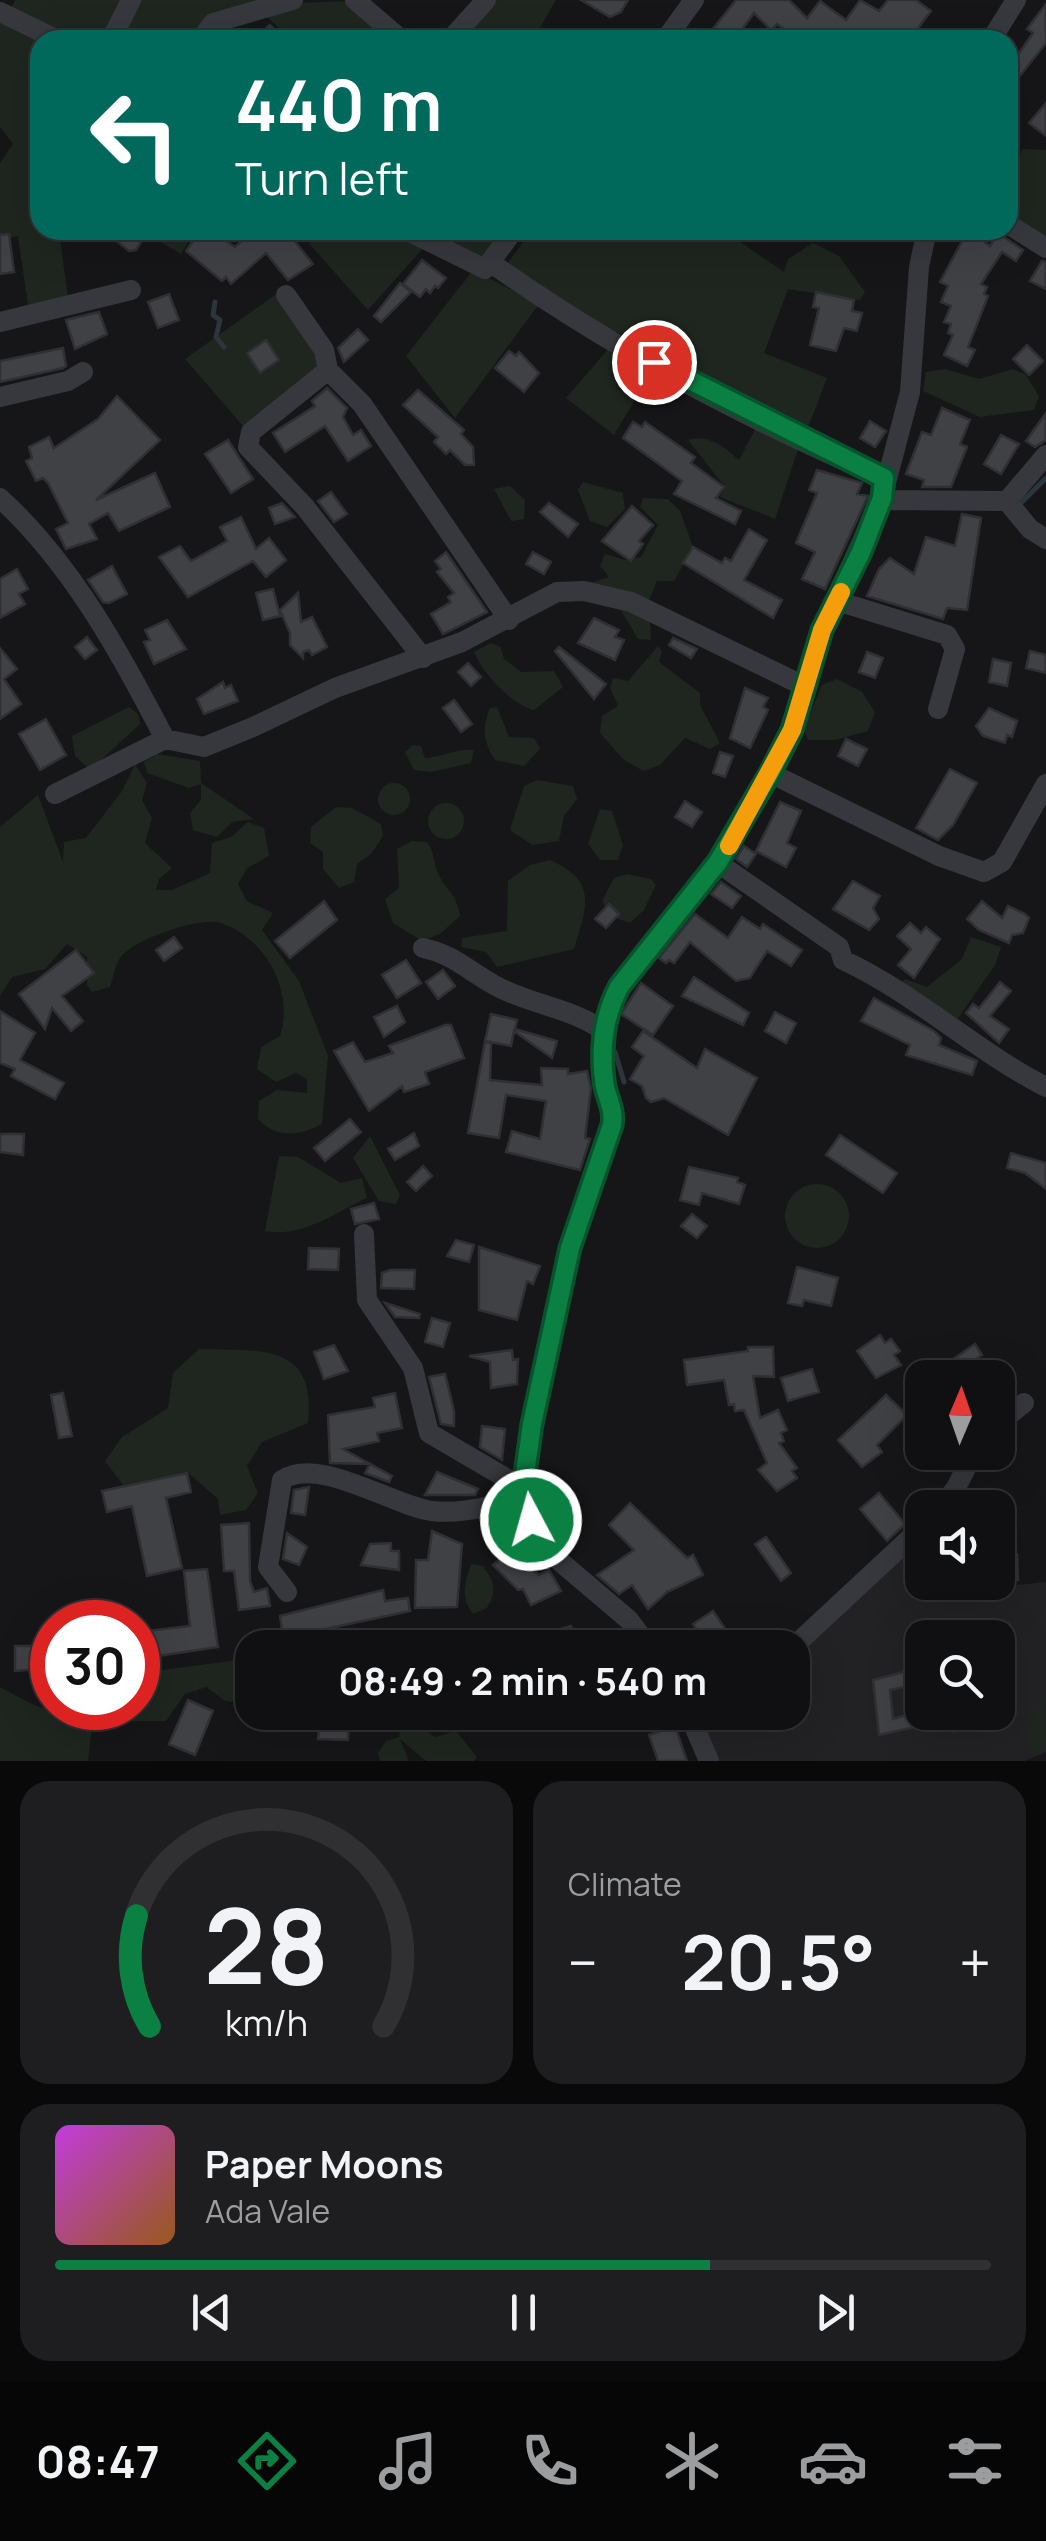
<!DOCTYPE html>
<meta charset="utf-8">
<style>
body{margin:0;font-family:Manrope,sans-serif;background:#1e1e20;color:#f1f3f6;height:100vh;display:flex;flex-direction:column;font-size:38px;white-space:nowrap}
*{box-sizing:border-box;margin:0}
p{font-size:32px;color:#9c9d9f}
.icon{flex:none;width:55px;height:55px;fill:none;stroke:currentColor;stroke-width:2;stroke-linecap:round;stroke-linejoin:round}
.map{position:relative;height:1761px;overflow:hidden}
.drawer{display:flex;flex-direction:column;gap:20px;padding:20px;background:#09090a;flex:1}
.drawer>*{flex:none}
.guide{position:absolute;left:30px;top:30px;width:988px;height:210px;border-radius:30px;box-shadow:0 10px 40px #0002,0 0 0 2px #303032;background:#00695c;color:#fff;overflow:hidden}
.needle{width:65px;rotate:2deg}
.tools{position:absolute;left:905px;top:1360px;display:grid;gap:20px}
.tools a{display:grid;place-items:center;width:110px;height:110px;border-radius:20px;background:#101012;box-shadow:0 10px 40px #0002,0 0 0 2px #303032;font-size:50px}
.speed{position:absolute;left:30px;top:1600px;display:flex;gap:20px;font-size:50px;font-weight:700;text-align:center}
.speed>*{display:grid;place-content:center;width:130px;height:130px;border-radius:50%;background:#101012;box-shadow:0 10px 40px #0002,0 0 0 2px #303032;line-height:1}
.speed .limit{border:15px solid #d22;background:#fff;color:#111}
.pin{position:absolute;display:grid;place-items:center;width:85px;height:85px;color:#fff;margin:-42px;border:5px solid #fff;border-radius:50%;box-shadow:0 2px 10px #0007}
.me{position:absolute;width:110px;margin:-55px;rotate:354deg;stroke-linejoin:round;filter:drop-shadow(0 0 8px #0008)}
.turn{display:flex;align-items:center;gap:35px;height:210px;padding:0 40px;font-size:45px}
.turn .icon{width:130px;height:130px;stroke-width:2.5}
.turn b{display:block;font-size:70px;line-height:85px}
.big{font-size:75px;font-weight:700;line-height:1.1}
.drawer .tile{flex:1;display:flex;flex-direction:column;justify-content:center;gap:15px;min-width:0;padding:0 35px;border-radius:30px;background:#1e1e20}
.drawer .dial{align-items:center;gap:0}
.dial svg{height:260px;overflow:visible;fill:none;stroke:#303032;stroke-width:7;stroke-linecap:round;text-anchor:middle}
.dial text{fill:#f1f3f6;stroke:none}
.song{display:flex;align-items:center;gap:30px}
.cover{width:120px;height:120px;border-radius:15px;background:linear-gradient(135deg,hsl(290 70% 55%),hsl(30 70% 35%))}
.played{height:10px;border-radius:5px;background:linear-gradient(90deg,#0b8043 70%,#303032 70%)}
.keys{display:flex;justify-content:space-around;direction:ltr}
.heat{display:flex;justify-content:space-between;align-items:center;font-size:55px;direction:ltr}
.drawer .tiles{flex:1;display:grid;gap:20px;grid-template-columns:1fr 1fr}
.tile:last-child{grid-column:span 2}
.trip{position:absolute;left:235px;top:1630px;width:575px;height:100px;border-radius:30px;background:#101012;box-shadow:0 10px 40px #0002,0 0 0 2px #303032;font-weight:700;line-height:100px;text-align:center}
.tabs{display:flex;height:160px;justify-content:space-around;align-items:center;background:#060607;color:#9c9d9f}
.tabs .icon{width:70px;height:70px}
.tabs .selected{color:#0b8043}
.tabs b{font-size:45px;color:#f1f3f6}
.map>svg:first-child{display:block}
</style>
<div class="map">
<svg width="1046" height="1761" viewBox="0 0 1046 1761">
<rect width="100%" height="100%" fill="#161618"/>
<path fill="#222225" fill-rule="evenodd" d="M922,1538V1582L951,1583L953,1591L1046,1582V1752L1025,1761H715L702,1734L727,1713L792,1712L793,1657ZM922,1638H998V1712H922Z"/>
<path fill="#1e261f" d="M15,0H124L103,40H74L11,9Z
M138,0H264L194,40H119Z
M497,0H556L533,40H461Z
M351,1L377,26L365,40H292L264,14L298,3Z
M0,16L40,40V67L27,80L40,104V230H59L68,298L29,312L18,236L0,240V163L13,144L0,127Z
M1022,149L1046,150V246L1008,218V192Z
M146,230H196L181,254L145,233Z
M297,230H387L425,246L368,310Z
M424,230H527L494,269Z
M532,230H723L784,272L788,259L813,243L839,256L865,292L860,300L788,289L764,353L827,378L806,433L502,271Z
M473,270L539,304L455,418L406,356Z
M278,293L330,367L250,434L185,359Z
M611,346L654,368L614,435L566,398Z
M945,369L979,379L1013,369L1026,375L1039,396L1034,410L980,417L923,391L926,372Z
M757,425L799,446L775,519L720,497L725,487L688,440C708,433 725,447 739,460Z
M583,482L623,493L625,509L607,527L590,521L578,490Z
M510,486L525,500L524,519L511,521L494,489Z
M643,498L668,499L680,511L693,547L674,581H657L649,600L651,640L638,639L619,607L591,583L609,577L600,566L605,554L625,560L641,557L658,525L640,507Z
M491,643L501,647L504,659L521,672L554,671L563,687L534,710C511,704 483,674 474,652Z
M658,646L662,652L659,662L700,693V705L720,743L710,749L685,738L660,765L643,771L623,759L600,733L602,716L618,706L610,688L613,678L628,681Z
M837,679L862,692L875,712L868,731L835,740H808L804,729L822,685Z
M129,707L138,714L140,724L90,770L75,756L72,736Z
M497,707L509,737L534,738L540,749L524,766L495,760C484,743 481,729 490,708Z
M413,745L421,746L425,758C443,757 456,748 474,750L471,763L431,772L414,770L405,752Z
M157,754L200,761L201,783L254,819L232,822L217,837L193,830L190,813L201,800V784L189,788L147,773L144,762Z
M135,764L147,783L142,800L152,818L145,843L172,868L159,879L156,890H172L210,873L212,843L231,837L248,822L264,828L269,856L247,868L238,884L247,901L273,913L262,930L299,981L328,1056L322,1124C300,1136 276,1139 258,1119L259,1101L277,1090L307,1093V1079L296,1073L276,1082L257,1069L261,1047L280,1036C294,992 267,939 221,923C200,916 132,940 120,958C115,966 113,978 110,987L92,992L87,985V957L67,944L45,969L12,977L0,996V827L38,795L63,862L64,842L86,838L122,791Z
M537,780L573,786L577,799L564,816L559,841L532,845L510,830L524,786Z
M378 799a16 16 0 1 1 32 0a16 16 0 1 1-32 0Z
M428 821a18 18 0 1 1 36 0a18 18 0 1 1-36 0Z
M336,807L352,808L381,824L383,836L371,854L357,864L354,882L339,888L323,869V852L310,843L311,827Z
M600,809L612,811L623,845L618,860H600L588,844Z
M412,841L427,842C435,853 433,862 438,873C446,892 456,891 460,916L440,934L422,941L393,923L385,899L399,888L397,849Z
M550,860C598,881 587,906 574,949L497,967L486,952L461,947L462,938L507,931L508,881L530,865Z
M627,874L651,879L656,885L644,910L630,923L610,916L602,901L614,878Z
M971,937L1001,947L995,965L954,1024L895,992L905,979L927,987L962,959Z
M370,1136L400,1195L396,1204L379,1201L353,1158Z
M279,1156L298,1157L341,1183L362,1178L367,1198C334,1213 303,1238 265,1231Z
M785 1216a32 32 0 1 1 64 0a32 32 0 1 1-64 0Z
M199,1349C260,1351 317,1342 308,1423L262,1442L247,1466L258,1493L246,1510L220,1515L218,1499L187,1472L123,1485L105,1461L122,1437L168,1408L173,1373Z
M471,1564L483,1566C495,1583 497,1590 487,1608L473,1614C460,1598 465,1582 471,1564Z
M239,1660L251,1683L244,1703L225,1701L206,1687L185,1694L166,1721H133L138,1673Z
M0,1687L32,1704L92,1727L88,1761H0Z
M1043,1695L1046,1746L1033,1749L1025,1739Z
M421,1712L423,1728L435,1737L456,1731L477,1757L474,1761H426L400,1739L409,1761H380L378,1753L386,1741L399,1737L403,1714Z"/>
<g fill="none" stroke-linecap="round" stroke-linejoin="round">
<path stroke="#2c353c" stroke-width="5" d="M215,302L213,315L220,320L216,337L224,347
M1022,502L1046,478
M615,1052L624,1082"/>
</g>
<path fill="#404145" stroke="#303034" stroke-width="2.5" d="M581,0H628L621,12L610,17Z
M736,0H789L807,18L820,1L846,20L860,0L879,11L888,0H916L931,11L909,40H800L777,24L771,30L754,13L734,40H704Z
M1046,4V43L1019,77L1008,69L1033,33L1027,29Z
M270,25L284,40H252Z
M1046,103V136L1029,123Z
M103,230H133L144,237L136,250L129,251Z
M200,230H209L235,247L254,230H286L313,264L288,280L266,253L231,284L226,277L222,281L186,251Z
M968,230L990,246L998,233L1023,250L1016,261L1002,252L981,284L987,287L984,294L988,296L968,347L975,350L967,366L944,355L953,335L948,333L951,324L944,322L951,306L941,302L948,286L940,282Z
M9,234L14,272L0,274V235Z
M422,260L446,278L438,288L435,286L430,293L426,289L420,297L403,284Z
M1042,261L1046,262V289L1030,281Z
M400,283L411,292L381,322L374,316Z
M816,292L854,300L852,311L862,313L857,331L844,328L836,351L810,345L819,308L813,307Z
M169,294L179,320L158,328L148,302Z
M99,312L107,334L75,349L66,320Z
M358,329L368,340L344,362L338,348Z
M266,340L279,360L260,373L247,353Z
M1027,345L1043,361L1029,375L1013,359Z
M63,348L66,366L63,368L0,382V361Z
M509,351L516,356L519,352L539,373L524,392L495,368Z
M327,388L347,408L343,417L353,435L361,430L371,446L348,461L325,426L285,452L273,433L315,406L312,401Z
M418,390L464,430L461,434L473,447L474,465H465L450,450L446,454L434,442L438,437L403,405Z
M117,396L160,440L96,500L155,473L170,507L119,531L108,513L89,524L97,539L66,549L56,529L68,523L48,483L43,478L36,481L26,461L32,458L29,447L49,437L54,448L98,419Z
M942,408L970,420L960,444L967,447L951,487H922L924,480L906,474L922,432L931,435Z
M1046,413V440L1035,447L1026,441Z
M870,421L886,431L875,447L860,438Z
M633,422L642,427L645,422L695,457L691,463L724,487L716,498L741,511L735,524L674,494L682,481L623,438Z
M1001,435L1019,444L1001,474L984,464Z
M228,440L253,479L231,493L205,454Z
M817,470L862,483L857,494L868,496L825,589L802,579L815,552L796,543L817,493L809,490Z
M331,492L347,514L334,522L318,501Z
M282,503L295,517L275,524L269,508Z
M549,503L578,524L568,537L540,512Z
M632,506L653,525L639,541L643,544L631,561L602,541Z
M962,514L981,518L967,610L947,608L943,619L867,596L879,569L890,558L914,574L926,537L955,546Z
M241,517L256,549L269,538L286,560L266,577L253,561L188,597L159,557L180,546L191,561L227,541L220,527Z
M749,529L767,540L744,580L782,600L773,618L683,563L693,547L722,563L725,558L731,561Z
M446,552L487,612L443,634L431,614L451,602L448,597L454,593L437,572L441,569L435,561Z
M533,552L551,562L544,574L526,564Z
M112,566L127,594L109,603L103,602L88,580Z
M17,569L28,589L19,594L25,604L0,618V579Z
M273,589L280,616L263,620L256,593Z
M298,593L301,622L312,617L327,647L312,655L309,650L303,652V658L290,645V633L280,610Z
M594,618L619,630L615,637L624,640L615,660L578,643Z
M167,620L186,649L154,664L144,642L150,640L145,630Z
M87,637L97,650L85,659L75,647Z
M673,638L697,649L691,658L669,645Z
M559,647L606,684L594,699L555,651Z
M0,648L17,669L4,679L21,704L0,719Z
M1030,651L1046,655V673L1026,668Z
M867,652L883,658L875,678L859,672Z
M993,659L1011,663L1007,686L989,682Z
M468,663L481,677L471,686L458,672Z
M223,682L225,688L231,685L238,701L204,714L197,699Z
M745,688L768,698L763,707L768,710L750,748L730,738Z
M454,700L472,724L461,732L443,708Z
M989,708L1017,721L1012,737L1007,735L1005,743L983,736L976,726Z
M46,719L66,755L40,770L19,734Z
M846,739L867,749L858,766L838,756Z
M720,752L733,756L725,777L713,773Z
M950,769L977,783L953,825L938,840L916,828Z
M685,801L702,812L692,827L675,817Z
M780,802L801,811L787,843L796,848L786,867L756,851Z
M744,846L756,854L747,867L736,859Z
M853,881L880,896L873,908L879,919L869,930L833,909Z
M721,882L741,896L732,908L711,894Z
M324,901L337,920L290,958L275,941Z
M982,901L1002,918L1008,906L1025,914L1029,918L1023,933L1012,935L1009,943L979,930L967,919Z
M609,904L619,914L606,928L595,919Z
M695,914L728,938L742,917L760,929L763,924L802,950L791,966L767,951L750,978L736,981L690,942L674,963L669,960L666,963L659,958Z
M910,923L921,933L926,927L940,939L914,978L898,965L911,949L897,936Z
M174,937L182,948L164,961L156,950Z
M76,950L94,973L62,996L83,1021L71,1031L52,1008L45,1029L19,994Z
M406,960L421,983L397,998L382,975Z
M443,970L455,986L438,999L426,982Z
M694,977L749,1013L743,1025L682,996Z
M1000,982L1011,991L990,1016L1009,1029L999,1043L966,1013L973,1004L979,1008Z
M641,983L673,1006L653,1035L621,1014Z
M874,998L934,1031L941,1038L939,1045L977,1061L972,1075L906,1055L910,1045L861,1021Z
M397,1006L405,1022L384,1037L374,1017Z
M0,1011L35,1033L20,1060L64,1083L55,1099L11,1076L15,1069L0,1063Z
M775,1012L796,1023L786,1043L765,1031Z
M491,1014L517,1020L515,1029L557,1041L552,1058L514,1031L511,1046L485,1041Z
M445,1025H451L464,1058L425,1072L429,1084L404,1092L402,1086L369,1111L334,1051L353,1042L365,1062L393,1053L389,1046Z
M643,1031L697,1068L705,1049L757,1078L728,1135L664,1098L651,1102L646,1098L642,1086L630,1079L644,1056L632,1047Z
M485,1042L491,1043L490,1080L542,1085L541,1068L568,1069V1074L587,1071L591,1088L585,1138L590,1139L580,1170L506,1152L512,1131L540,1139L546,1101L506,1095L499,1138L468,1133Z
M350,1119L361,1132L325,1161L314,1148Z
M414,1133L419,1146L395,1160L388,1149Z
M0,1134H24L23,1155L0,1152Z
M840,1135L897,1173L883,1193L826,1155Z
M1011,1153L1046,1163V1189L1025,1173L1007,1168Z
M423,1166L432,1176L416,1191L407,1182Z
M689,1167L738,1178L737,1182L745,1185L739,1204L702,1193L699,1205L680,1200Z
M374,1203L379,1219L355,1224L351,1209Z
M692,1214L707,1226L697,1238L681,1226Z
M456,1240L474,1245L469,1262L447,1256Z
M479,1247L540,1266L533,1284L527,1281L517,1320L479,1310Z
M309,1248L339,1249L338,1270L308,1269Z
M797,1267L838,1278L831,1306L804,1300L802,1306L788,1303Z
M390,1270H415L414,1289L381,1288L382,1273Z
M385,1303L420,1314L419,1318L395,1317Z
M432,1318L450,1323L443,1347L425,1342Z
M880,1335L885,1343L891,1339L900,1351L894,1355L901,1365L876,1378L857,1351Z
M975,1344L982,1355L949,1378H926Z
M334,1345L348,1371L324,1379L314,1352Z
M748,1347H773L774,1377L753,1376L760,1418L778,1410L787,1430L781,1433L784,1441L779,1443L797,1468L792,1471L797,1478L777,1491L758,1470L767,1463L744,1410L735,1411L734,1404L729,1405L724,1380L687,1385L684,1360L748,1351Z
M512,1350L513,1360L518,1359L517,1384L491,1388L490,1362L469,1356Z
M812,1369L819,1392L788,1401L781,1378Z
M445,1374L454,1411V1426L441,1424L429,1377Z
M63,1393L72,1436L59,1438L51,1395Z
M395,1393L402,1428L377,1433L379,1441L343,1449L392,1476L389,1482L365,1473L370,1464L330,1463L328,1415L375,1407L373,1398Z
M886,1395L907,1415L877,1445L882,1452L862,1467L838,1440Z
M482,1426L505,1429L502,1460L480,1447Z
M437,1472L478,1489L475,1495H425Z
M187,1473L191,1492L166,1498L182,1568L147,1576L132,1506L107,1512L102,1491Z
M309,1487L305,1515L291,1513L294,1490Z
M879,1493L905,1524L887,1541L860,1509Z
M630,1503L687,1558L693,1555L703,1575L667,1592L648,1609L632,1585L619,1594L597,1575L634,1550L609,1525Z
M249,1523L250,1581L254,1592L267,1588L270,1606L239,1610L234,1571H224L221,1525Z
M432,1531L462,1544L457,1607L415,1608L416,1560H428Z
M287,1533L307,1547L299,1565L283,1559Z
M766,1537L791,1573L781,1581L755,1544Z
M391,1543V1551H399V1570L361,1565L370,1544Z
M506,1553L518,1565L528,1566L539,1575L549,1570L561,1591L531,1605L523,1589L518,1590L493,1565Z
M1017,1554L1018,1580L998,1581V1555Z
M207,1569L218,1647L138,1659V1632L190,1626L184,1571Z
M383,1590L385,1601L408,1598L410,1611L283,1638L280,1616Z
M713,1611L728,1633L707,1645L693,1624Z
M571,1626L578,1648H511V1644Z
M15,1646H52V1668L15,1671Z
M922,1667V1683L890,1690L893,1719L922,1710L956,1712L950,1719L952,1731L937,1722L879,1735L873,1680Z
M188,1700L213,1711L195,1755L169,1744Z
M320,1712H349L348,1740L318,1739Z
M675,1726L687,1761H658L649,1735Z"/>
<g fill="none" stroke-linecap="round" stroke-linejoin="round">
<path stroke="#37383d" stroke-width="20" d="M355,0L402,40
M0,12L58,40
M111,40L131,0
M200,40L213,23L293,0
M450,40L486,0
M665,40L694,0
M991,40L1016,0
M1008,224L1046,248
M406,230L485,269L490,262C610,348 749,420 884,478
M490,262L514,230
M286,295L324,350L328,370L362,404L509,620
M0,322L131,290
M328,370L251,432L248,447L305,507L423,658
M0,397L68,381L83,372
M0,498C72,564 121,654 165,739
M881,500L1007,501L1046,455
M1007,501L1030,529L1046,539
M837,601L947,635L955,649L938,709
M770,773L939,856L984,872L1002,862L1046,784
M55,794L165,739L204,747L253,727L335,688L462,642L557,592L584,591L631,602L806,687
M718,863L839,947L843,960C916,994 974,1050 1046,1087
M423,948C454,954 472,974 500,988C533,1005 574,1009 604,1031
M364,1234L367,1300L413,1368L429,1433L523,1488
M998,1424L1024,1403
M940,1508L956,1488L974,1452
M287,1592L268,1567L282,1480C318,1455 393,1506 432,1511C463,1515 495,1504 525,1499
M650,1648L629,1620L550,1553L531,1520L523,1488L532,1424L570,1248L612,1125L614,1112L604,1083L608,1008L619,987L718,863L770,773L792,730L822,629L882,498L910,392L919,267L927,230
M792,1648L922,1527
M688,1712L709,1761"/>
</g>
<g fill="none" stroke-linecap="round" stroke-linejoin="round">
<defs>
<path id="route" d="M531,1520L523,1488L532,1424L570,1248L612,1125C615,1107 605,1096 604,1080C600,1047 604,1016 619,987L718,862L770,773L792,730L822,630L861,552L882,498L884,478L654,362"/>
</defs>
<use href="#route" stroke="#07532c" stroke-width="25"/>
<use href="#route" stroke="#0b8043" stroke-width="18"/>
<path stroke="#f59e0b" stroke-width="18" d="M729,846L792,730L822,630L841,592"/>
</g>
</svg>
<div class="tools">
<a><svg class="needle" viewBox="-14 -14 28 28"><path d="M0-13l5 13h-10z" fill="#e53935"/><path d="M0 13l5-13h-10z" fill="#9c9d9f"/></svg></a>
<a><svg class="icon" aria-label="sound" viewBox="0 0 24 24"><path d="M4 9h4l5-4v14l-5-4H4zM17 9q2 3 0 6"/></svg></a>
<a><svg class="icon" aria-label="search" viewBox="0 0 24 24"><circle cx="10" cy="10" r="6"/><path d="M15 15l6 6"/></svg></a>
</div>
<div class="speed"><div class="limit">30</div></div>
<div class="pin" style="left:654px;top:362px;background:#d93025"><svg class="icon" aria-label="arrive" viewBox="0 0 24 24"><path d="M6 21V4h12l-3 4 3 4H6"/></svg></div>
<svg class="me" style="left:531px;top:1520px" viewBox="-20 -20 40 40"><circle r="17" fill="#0b8043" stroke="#fff" stroke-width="3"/><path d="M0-11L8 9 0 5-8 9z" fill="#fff"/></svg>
<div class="trip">08:49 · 2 min · 540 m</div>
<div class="guide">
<div class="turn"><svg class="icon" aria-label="left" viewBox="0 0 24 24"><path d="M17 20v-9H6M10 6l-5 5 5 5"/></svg><div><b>440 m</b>Turn left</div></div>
</div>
</div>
<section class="drawer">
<div class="tiles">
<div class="tile dial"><svg viewBox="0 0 100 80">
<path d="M14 69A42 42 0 1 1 86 69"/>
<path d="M14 69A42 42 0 0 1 10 35" stroke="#0b8043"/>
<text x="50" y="56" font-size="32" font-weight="700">28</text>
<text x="50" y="72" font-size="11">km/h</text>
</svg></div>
<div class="tile"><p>Climate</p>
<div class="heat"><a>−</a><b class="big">20.5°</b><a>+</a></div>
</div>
<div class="tile">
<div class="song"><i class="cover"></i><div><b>Paper Moons</b><p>Ada Vale</p></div></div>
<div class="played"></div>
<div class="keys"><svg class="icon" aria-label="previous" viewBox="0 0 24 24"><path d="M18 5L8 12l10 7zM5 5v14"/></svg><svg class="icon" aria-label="pause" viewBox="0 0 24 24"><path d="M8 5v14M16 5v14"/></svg><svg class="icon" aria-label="next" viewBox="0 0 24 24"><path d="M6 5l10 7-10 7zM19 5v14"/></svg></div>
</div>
</div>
</section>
<nav class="tabs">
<b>08:47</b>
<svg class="icon selected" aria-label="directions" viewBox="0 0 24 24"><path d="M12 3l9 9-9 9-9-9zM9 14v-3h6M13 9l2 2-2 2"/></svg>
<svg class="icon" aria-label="music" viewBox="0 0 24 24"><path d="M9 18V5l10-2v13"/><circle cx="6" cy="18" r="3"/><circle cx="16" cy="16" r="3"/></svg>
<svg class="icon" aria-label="phone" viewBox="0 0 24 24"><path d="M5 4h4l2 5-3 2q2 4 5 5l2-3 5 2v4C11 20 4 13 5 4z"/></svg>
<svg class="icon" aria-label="climate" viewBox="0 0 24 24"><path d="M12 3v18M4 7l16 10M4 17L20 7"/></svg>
<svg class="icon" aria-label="car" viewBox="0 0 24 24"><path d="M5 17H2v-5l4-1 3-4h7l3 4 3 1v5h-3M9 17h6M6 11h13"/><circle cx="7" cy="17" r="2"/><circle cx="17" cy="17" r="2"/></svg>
<svg class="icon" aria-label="filters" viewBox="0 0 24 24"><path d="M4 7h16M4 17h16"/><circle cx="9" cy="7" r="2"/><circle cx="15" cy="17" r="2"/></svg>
</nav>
